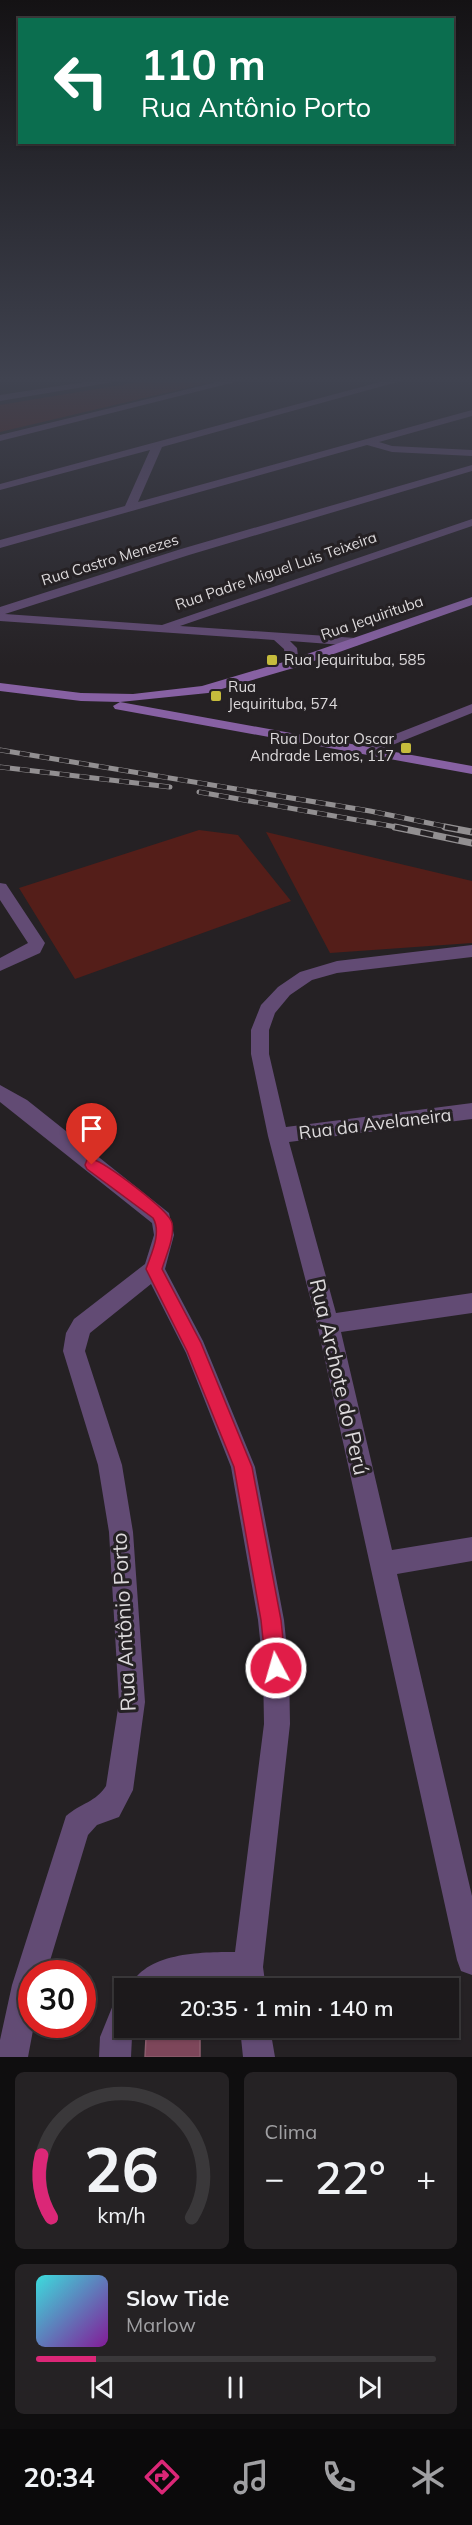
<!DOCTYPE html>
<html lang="pt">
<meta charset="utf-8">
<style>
body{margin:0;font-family:Mulish,sans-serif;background:#252224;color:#f1f3f6;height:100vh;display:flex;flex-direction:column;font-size:22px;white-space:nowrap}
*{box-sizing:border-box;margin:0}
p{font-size:20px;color:#a0a0a3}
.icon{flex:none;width:33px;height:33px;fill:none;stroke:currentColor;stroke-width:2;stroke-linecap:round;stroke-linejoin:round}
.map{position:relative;height:2057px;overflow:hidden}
.drawer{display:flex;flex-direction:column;gap:15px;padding:15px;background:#0f0e0f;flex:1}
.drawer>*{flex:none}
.guide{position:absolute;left:18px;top:18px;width:436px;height:126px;border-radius:0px;box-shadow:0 2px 4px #0004,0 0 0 2px #3a383a;background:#0b6e4f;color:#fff;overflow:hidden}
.speed{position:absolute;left:18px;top:1960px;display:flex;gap:12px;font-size:30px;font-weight:700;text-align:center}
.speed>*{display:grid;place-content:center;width:78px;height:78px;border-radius:50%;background:#1c191b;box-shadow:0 2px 4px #0004,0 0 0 2px #3a383a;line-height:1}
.speed .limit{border:9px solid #d22;background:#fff;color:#111}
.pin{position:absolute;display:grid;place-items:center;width:51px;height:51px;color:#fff;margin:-62px -26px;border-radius:50% 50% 50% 0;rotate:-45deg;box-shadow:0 0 6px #0007}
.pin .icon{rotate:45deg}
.me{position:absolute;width:66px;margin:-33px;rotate:354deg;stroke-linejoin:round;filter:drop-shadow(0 0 4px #0008)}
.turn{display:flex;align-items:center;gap:21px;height:126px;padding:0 24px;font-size:27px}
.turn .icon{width:78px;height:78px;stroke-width:2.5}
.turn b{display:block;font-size:42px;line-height:51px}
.big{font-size:45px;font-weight:600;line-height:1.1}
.drawer .tile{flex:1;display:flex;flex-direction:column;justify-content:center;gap:9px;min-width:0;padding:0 21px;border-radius:9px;background:#252224}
.drawer .dial{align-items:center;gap:0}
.dial svg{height:156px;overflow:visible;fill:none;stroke:#3a383a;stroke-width:7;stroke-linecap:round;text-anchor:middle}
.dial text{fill:#f1f3f6;stroke:none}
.song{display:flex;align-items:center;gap:18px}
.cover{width:72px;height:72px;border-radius:9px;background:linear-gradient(135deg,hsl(180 70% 55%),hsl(290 70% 35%))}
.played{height:6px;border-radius:3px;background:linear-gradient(90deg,#db2777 15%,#3a383a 15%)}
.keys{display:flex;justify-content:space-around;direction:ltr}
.heat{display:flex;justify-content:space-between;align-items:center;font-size:33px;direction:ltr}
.drawer .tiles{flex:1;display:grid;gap:15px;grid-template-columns:1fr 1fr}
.tile:last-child{grid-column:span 2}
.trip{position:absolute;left:114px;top:1978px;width:345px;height:60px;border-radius:0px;background:#1c191b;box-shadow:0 2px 4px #0004,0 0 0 2px #3a383a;font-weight:600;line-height:60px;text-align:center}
.menu{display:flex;height:96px;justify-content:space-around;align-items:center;background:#0b0a0b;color:#a0a0a3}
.menu .icon{width:42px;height:42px}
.menu .on{color:#db2777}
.menu b{font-size:27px;color:#f1f3f6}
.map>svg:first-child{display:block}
</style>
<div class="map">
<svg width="472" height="2057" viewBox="0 0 472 2057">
<rect width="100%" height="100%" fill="#252124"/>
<path fill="#541e19" d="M163,378H229L0,432V405Z
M199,830L238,835L291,901L75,979L19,888Z
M266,832L472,881V943L330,953Z"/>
<path fill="#7d465a" stroke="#8c5d6e" stroke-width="1.5" d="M154,2028H200V2057H145L146,2038Z"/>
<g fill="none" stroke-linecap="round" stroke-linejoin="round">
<path fill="#624b74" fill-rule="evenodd" d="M111,378H137L0,401V395Z
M233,378H251L0,441V435Z
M395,378H412L162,447L138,502L472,410V416L379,442L392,446L472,450V456L392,452L367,445L0,548V540L125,506L150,450L0,490V484Z
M472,465V471L189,555L5,614L162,625L472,519V526L180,626L356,638L363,642L356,646L290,641L297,648L299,664L297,667H287L284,649L274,640L0,621V607L181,549Z
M472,704V713L370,754H360L358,751L360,748Z
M0,883L6,884L45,943L40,953L0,971V958L28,943L0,900Z
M472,945V957L337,973L312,980L290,995L275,1013L269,1030V1054L286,1127L472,1103V1119L289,1142L336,1313L472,1293V1313L341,1332L392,1550L472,1537V1561L397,1574L472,1896V1975L461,1971L457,1960L317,1324L268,1136L251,1054V1030L261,1005L278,987L300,972L337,961Z
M0,1085L27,1100L169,1213L174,1235L165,1269L203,1341L255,1467L284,1620L289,1668L290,1724L263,1967L266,1989H236L235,1982L193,1984L171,1989H129C144,1952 201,1952 235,1952L264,1724L263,1668L258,1620L231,1467L186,1353L151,1284L90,1333L85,1351L122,1465L133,1532L145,1702L133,1790L119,1817L97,1825L88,1835L46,1974H32V2025H34L28,2057H0V2040L12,1985L66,1816C81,1803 96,1802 106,1786L119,1702L109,1532L98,1465L63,1351L66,1333L74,1319L145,1264L154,1235L152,1223L0,1102Z
M124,2001V2028H135L132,2037L131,2057H99L100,2037L113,2005Z
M240,2028H270L275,2057H243Z"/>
<path fill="#8761a3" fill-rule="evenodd" d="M472,597V605L297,667L208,693L120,702L472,766V774L115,709L113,706L120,702L81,701L0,691V683L81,693L133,694L202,686L287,661Z"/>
<defs>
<path id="rail-far1" d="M0,750L370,811L453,828
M0,767L170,787
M199,792L402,828"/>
<path id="rail" d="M395,827L472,843
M445,827L472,832"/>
</defs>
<use href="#rail-far1" stroke="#928f91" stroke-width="5"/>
<use href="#rail" stroke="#928f91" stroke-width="7"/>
<use href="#rail-far1" stroke="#252124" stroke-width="4" stroke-dasharray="10" stroke-linecap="butt"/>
<use href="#rail" stroke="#252124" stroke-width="4.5" stroke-dasharray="13" stroke-linecap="butt"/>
</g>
<linearGradient id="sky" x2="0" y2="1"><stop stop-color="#141214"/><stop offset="0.57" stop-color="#404350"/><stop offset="1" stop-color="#404350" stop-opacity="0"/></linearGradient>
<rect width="472" height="666" fill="url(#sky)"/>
<path fill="#e11d48" stroke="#92132f" stroke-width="1.5" d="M92,1159C106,1163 169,1210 172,1223C175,1237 166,1255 162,1269L201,1343L252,1467L281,1620L286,1668L283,1675L276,1678L269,1675L266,1668L261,1620L234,1467L187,1351L146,1269C151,1254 162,1233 153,1218L87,1169L85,1165L87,1160Z"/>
<g fill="#c6bc3c" stroke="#252124" stroke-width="2">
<rect x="266" y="654" width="12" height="12" rx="3"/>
<rect x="210" y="690" width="12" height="12" rx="3"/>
<rect x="400" y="742" width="12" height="12" rx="3"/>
</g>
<g text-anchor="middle" stroke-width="6" stroke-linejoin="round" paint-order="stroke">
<g font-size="15" fill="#dcd9db" stroke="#252124">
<text transform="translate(110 560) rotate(-17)" y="5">Rua Castro Menezes</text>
<text transform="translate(276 571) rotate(-19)" y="5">Rua Padre Miguel Luis Teixeira</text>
<text transform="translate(372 618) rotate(-19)" y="5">Rua Jequirituba</text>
</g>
<g font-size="15" fill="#dcd9db" stroke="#252124" text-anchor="start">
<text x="284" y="665">Rua Jequirituba, 585</text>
<text x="228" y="692">Rua<tspan x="228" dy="17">Jequirituba, 574</tspan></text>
<text x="394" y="744" text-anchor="end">Rua Doutor Oscar<tspan x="394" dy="17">Andrade Lemos, 117</tspan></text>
</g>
<g font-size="18" fill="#dcd9db" stroke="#252124">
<text transform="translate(375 1124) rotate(-7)" y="6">Rua da Avelaneira</text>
</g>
<g font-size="21" fill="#dcd9db" stroke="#252124">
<text transform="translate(339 1377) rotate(77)" y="7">Rua Archote do Perú</text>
<text transform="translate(124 1622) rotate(-93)" y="7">Rua Antônio Porto</text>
</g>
</g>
</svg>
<div class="speed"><div class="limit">30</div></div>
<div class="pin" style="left:92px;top:1165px;background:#d93025"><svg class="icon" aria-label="arrive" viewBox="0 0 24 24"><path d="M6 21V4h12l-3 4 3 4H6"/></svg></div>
<svg class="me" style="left:276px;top:1668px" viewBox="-20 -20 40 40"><circle r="17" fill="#e11d48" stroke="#fff" stroke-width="3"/><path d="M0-11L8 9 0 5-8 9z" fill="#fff"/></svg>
<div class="trip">20:35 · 1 min · 140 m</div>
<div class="guide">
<div class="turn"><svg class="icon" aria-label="left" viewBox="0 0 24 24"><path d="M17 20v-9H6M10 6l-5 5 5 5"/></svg><div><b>110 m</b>Rua Antônio Porto</div></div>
</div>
</div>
<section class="drawer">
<div class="tiles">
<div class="tile dial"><svg viewBox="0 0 100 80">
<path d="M14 69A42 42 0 1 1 86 69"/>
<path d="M14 69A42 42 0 0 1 9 37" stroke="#db2777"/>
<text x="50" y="56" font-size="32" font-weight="700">26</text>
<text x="50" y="72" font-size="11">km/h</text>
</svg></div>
<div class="tile"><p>Clima</p>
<div class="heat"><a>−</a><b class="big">22°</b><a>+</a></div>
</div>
<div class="tile">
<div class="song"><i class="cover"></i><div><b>Slow Tide</b><p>Marlow</p></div></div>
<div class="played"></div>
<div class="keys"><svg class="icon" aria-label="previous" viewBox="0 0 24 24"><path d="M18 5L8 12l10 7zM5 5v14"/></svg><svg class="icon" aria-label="pause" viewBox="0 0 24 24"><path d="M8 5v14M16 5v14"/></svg><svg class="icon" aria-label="next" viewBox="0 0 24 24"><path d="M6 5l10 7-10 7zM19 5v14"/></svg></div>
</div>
</div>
</section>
<nav class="menu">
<b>20:34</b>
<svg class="icon on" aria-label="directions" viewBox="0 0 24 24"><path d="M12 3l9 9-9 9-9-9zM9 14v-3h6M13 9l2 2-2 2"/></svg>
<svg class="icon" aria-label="music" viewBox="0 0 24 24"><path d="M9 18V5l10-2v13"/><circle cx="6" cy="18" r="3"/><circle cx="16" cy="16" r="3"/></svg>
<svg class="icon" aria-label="phone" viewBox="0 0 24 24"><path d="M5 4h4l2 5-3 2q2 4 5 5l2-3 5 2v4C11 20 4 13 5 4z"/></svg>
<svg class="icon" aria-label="climate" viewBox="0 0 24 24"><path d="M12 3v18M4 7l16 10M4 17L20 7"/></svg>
</nav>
